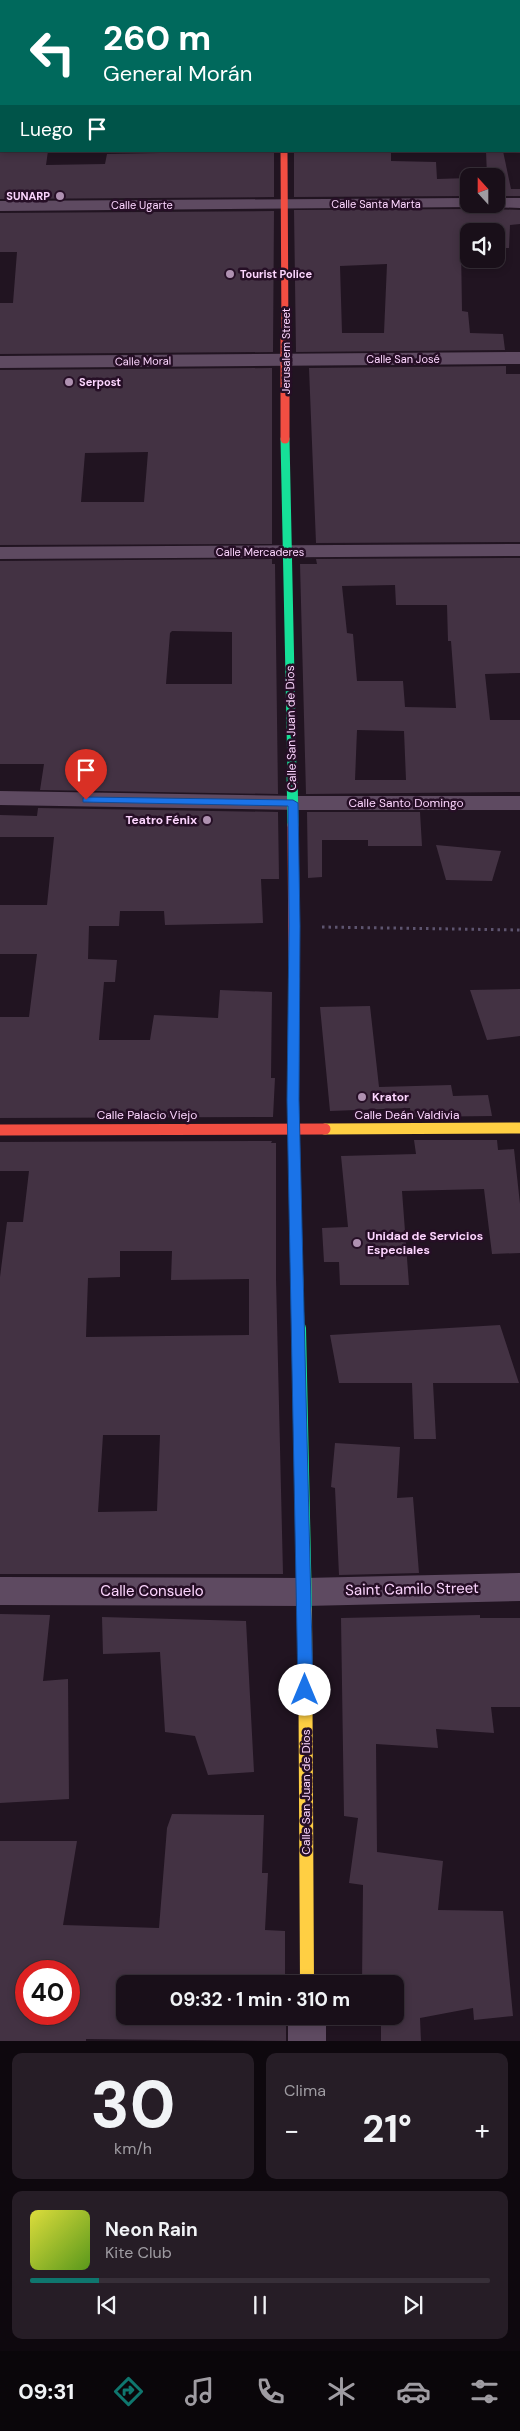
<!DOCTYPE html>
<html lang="es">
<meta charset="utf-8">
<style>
body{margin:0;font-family:"DM Sans",sans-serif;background:#261d26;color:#f1f3f6;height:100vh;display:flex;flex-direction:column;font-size:19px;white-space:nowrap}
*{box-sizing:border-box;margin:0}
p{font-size:16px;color:#9f9ca2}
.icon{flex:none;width:28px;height:28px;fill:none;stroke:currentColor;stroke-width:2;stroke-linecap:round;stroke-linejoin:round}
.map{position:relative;height:2041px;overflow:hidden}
.panel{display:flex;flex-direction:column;gap:12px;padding:12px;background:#0e080e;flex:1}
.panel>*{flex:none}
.top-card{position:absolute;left:0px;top:0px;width:520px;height:152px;box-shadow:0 2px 8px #0003,0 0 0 1px #372f38;background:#00695c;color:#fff;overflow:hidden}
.needle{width:32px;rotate:339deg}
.tools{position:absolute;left:460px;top:168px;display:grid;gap:10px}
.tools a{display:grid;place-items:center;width:45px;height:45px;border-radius:10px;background:#190f19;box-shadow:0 2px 8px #0003,0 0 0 1px #372f38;font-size:25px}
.speed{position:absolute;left:15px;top:1960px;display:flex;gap:10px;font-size:25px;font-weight:700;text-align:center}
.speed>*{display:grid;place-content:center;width:65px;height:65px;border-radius:50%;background:#190f19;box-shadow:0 2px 8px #0003,0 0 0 1px #372f38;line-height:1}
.speed .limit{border:8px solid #d22;background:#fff;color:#111}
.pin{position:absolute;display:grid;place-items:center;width:42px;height:42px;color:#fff;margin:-51px -21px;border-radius:50% 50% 50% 0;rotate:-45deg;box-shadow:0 0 5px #0007}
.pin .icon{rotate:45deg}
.me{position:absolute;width:55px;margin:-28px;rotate:0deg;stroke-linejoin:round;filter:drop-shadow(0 0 4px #0008)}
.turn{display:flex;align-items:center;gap:18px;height:105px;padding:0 20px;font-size:22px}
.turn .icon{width:65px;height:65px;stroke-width:2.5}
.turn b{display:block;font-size:35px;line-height:42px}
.then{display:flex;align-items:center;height:48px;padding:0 20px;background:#0003;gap:10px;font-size:19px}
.big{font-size:38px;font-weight:700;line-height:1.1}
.panel .card{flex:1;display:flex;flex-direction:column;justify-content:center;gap:8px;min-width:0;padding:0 18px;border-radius:10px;background:#261d26}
.panel .dial{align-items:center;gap:0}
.dial b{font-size:65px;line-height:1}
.song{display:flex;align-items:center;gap:15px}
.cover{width:60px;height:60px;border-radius:8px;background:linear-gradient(135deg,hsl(60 70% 55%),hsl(90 70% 35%))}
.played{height:5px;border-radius:2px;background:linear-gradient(90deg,#0f766e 15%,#372f38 15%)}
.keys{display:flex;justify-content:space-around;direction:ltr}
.heat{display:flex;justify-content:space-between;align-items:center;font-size:28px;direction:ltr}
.panel .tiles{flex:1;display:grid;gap:12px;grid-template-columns:1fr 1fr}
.card:last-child{grid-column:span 2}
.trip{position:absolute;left:116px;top:1975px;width:288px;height:50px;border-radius:10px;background:#190f19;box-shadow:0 2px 8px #0003,0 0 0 1px #372f38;font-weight:700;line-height:50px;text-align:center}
.tabs{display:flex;height:80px;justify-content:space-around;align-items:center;background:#0a060a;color:#9f9ca2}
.tabs .icon{width:35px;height:35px}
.tabs .active{color:#0f766e}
.tabs b{font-size:22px;color:#f1f3f6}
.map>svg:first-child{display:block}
</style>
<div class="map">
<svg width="520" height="2041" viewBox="0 0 520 2041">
<rect width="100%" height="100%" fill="#211421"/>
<path fill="#433243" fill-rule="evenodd" d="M0,151H48L46,165L105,164L107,154L159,153L160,151L274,153V197L0,199Z
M486,151H503L511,189H520V196H496V176H487Z
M294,153H391V161L436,162L437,179L469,178V196L294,197Z
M479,204H486L490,209L520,210V224L510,225L509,248H496V231H469V247H461L462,311L468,312L470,333L503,334L505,350L296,352L294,210L475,209ZM387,264L384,333H342L340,266Z
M274,211L273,352L0,354V303H13L17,252H0V213Z
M506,366V374H520V542L316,543L309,368Z
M272,368V544L0,545V370ZM148,452L144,502H81L85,453Z
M520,558V673L485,674L490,720H520V792L306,794L300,564H317L316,559ZM395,585L396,605H447L448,641H451L456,708L405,707L403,681H357L353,634L347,633L342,586ZM357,730L404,731L406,780H355Z
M272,559V564H275L278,794L40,790L44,764H0V561ZM172,631L232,632V684H166L170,633Z
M38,808L278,812L279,879H261L263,923L165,925L164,911H120L119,926H89L88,959L117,960L115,982H104L99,1040H150L154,1015L218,1018L220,990L272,992L271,1078H275L273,1117L0,1118V1017H29L37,954H0V905H47L54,837H0V815L37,816Z
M307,812H420L422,846H368V840H322V877L308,878Z
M436,845L501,851L492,881L446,880Z
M520,989V1036L487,1040L470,990Z
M370,1006L379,1087L451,1085L453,1096L488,1095L492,1116L411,1117L410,1108L330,1111L320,1007Z
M414,1140H497L498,1150L514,1149L520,1204V1253L492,1254L484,1189L402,1191L409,1285H340L339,1262H324L322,1228L348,1227L341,1156L416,1154Z
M272,1141L271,1143H276V1279L283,1574H0V1277L7,1222H23L29,1171H0V1142ZM120,1251H172L171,1280L249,1279V1335L86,1337L88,1278L120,1277ZM103,1435H160L157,1511L98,1512Z
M500,1325L519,1383H433L436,1439H414L412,1383H339L330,1335Z
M335,1443L400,1447L397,1498L413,1497L419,1573L339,1575L335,1488L331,1487Z
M0,1614L50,1615L43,1681L68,1679L69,1799L0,1803Z
M480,1615V1618H520V1707H491L494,1733L436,1729L438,1748L376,1744L377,1852L443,1861L438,1910L503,1911L513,2016L474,2020L473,2008L420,2018L421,2041H381V2016H395V1984H362L363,1885L349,1883L358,1818L344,1816L341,1618Z
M102,1617L246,1621L254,1772L208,1775L195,1736L165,1732L160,1652L103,1654Z
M172,1814L264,1815L262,1873H268L265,1930L285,1931V1984H125V2016H286V2041L86,2039V2041H0V1841H77L63,1925L159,1928L167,1828ZM26,1971H69V2014H26Z"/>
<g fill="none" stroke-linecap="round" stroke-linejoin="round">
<path stroke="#5d546f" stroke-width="3" stroke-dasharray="2.5 4" stroke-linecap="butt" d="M322,927L520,930"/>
<path fill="#5e4a61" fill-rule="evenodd" d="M276,0H290V1H276Z
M520,70V80H519V71Z
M0,72L1,73V82H0Z
M469,198V204H477L475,207L0,211V201Z
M496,198H520V208L490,207L488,204H496Z
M520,352V364L0,368V356Z
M520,544V556L0,559V547Z
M0,791L299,796H520V810H299L0,805Z
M520,1573V1601L305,1606L0,1605V1577L305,1578Z
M288,2016H326V2041H288Z"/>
<path stroke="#16e098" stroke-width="9" d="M285,439L292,773"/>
<path stroke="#16e098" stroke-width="11" d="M292,772L293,825
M298,1293L299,1329"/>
<path stroke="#16e098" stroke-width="14" d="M299,1328L305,1610"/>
<path stroke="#ffcf43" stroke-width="11" d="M294,979L293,1101L298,1293
M325,1129L520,1128"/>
<path stroke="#ffcf43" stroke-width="14" d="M305,1610L307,1984"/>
<path stroke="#f24e42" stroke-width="7" d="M284,151L285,339"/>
<path stroke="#f24e42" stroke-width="9" d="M285,338V439"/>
<path stroke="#f24e42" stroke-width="11" d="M293,825L294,979
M0,1130L325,1129"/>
</g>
<path fill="#1a73e8" stroke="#114b97" d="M86,797L293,800L298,803L300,926L299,1100L313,1690L310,1694L305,1696L300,1694L298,1690L287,1100L289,926L288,806L83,802V798Z"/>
<g fill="#af91b1" stroke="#260f26" stroke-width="2">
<circle cx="60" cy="196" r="5"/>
<circle cx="230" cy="274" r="5"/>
<circle cx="69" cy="382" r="5"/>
<circle cx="207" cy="820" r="5"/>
<circle cx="362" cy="1097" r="5"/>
<circle cx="357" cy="1243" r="5"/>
</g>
<g text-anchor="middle" stroke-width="5" stroke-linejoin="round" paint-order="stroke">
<g font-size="11" font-weight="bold" fill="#fcd5fe" stroke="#260f26" text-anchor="start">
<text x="50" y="200" text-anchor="end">SUNARP</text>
<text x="240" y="278">Tourist Police</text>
<text x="79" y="386">Serpost</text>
</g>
<g font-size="11" fill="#fcd5fe" stroke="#260f26">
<text x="376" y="208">Calle Santa Marta</text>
<text x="142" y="209">Calle Ugarte</text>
<text transform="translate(286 351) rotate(-90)" y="4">Jerusalem Street</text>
<text x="403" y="363">Calle San José</text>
<text transform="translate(143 361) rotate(-1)" y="4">Calle Moral</text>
<text x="260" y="556">Calle Mercaderes</text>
</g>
<g font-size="12" fill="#fcd5fe" stroke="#260f26">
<text transform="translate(291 728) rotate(-91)" y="4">Calle San Juan de Dios</text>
<text x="406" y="807">Calle Santo Domingo</text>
<text x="147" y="1119">Calle Palacio Viejo</text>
<text x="407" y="1119">Calle Deán Valdivia</text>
<text transform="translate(306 1792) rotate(-90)" y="4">Calle San Juan de Dios</text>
</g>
<g font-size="12" font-weight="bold" fill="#fcd5fe" stroke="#260f26" text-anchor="start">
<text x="197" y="824" text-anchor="end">Teatro Fénix</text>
<text x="372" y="1101">Krator</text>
<text x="367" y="1240">Unidad de Servicios<tspan x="367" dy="14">Especiales</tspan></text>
</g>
<g font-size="15" fill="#fcd5fe" stroke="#260f26">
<text transform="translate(412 1589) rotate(-1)" y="5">Saint Camilo Street</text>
<text x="152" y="1596">Calle Consuelo</text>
</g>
</g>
</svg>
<div class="tools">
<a><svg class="needle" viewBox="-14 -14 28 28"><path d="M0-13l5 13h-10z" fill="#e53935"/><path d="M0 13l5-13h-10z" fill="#9f9ca2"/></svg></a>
<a><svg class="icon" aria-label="sound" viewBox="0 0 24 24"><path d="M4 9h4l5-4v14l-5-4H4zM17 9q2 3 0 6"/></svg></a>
</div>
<div class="speed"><div class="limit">40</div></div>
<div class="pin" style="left:86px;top:800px;background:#d93025"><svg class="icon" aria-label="arrive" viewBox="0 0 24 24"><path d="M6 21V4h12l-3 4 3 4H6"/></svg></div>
<svg class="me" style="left:305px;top:1690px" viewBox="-20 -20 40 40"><circle r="19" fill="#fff"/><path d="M0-13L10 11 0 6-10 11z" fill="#1a73e8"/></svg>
<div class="trip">09:32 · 1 min · 310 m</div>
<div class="top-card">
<div class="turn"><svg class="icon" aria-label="left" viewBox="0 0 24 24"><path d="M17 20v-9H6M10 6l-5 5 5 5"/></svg><div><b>260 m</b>General Morán</div></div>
<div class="then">Luego<svg class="icon" aria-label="arrive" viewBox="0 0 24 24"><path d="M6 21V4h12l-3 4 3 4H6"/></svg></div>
</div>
</div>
<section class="panel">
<div class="tiles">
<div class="card dial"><b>30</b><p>km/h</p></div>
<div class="card"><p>Clima</p>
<div class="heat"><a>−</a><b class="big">21°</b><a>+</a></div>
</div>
<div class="card">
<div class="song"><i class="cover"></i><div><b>Neon Rain</b><p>Kite Club</p></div></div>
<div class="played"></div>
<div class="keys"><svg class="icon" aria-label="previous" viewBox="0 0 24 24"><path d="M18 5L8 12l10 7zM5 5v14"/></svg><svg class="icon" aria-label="pause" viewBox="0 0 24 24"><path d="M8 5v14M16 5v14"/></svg><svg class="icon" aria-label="next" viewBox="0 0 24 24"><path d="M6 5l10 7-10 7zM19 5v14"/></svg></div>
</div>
</div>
</section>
<nav class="tabs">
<b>09:31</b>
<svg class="icon active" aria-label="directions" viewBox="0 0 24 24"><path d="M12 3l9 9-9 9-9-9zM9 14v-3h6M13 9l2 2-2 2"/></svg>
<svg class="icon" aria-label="music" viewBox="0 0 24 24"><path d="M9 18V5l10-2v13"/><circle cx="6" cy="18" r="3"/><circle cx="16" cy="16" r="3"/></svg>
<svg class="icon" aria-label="phone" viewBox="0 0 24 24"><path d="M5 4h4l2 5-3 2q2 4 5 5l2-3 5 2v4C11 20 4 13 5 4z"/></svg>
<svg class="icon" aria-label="climate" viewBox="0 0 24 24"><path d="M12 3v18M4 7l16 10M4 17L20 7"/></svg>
<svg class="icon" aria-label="car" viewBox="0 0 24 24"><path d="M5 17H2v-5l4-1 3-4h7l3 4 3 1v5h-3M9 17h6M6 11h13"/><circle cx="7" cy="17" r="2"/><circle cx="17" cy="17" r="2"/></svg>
<svg class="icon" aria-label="filters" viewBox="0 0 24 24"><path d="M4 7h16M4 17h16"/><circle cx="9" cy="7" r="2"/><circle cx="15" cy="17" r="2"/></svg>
</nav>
